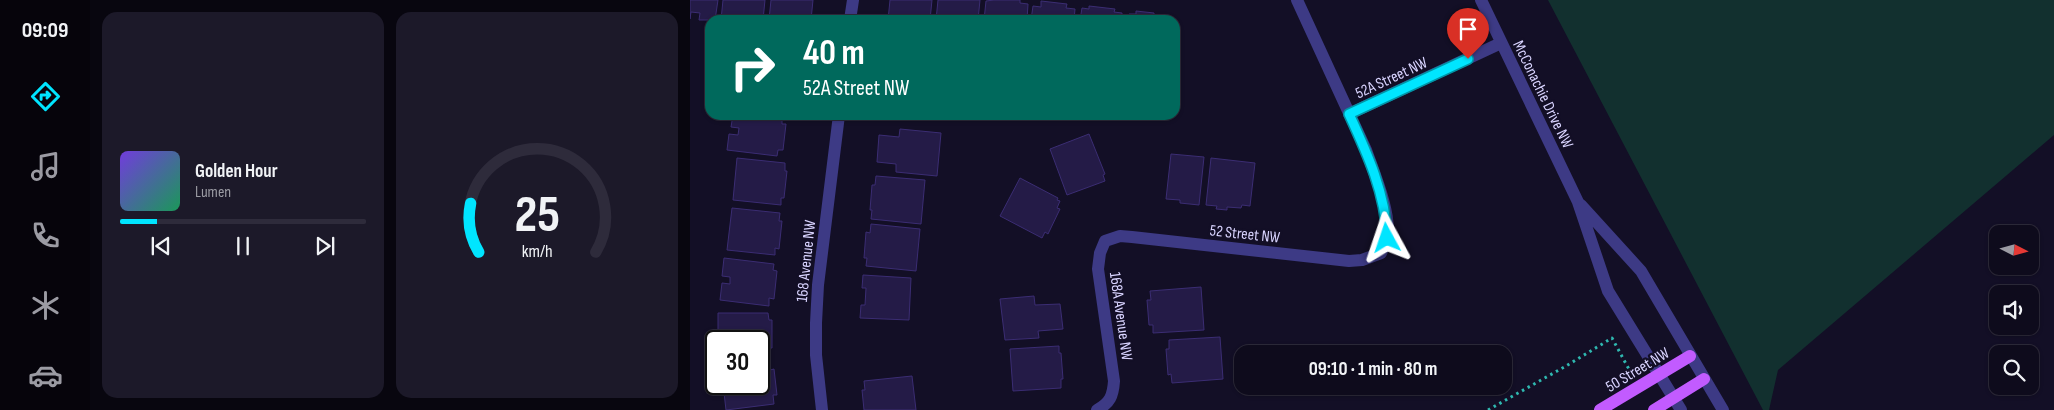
<!DOCTYPE html>
<meta charset="utf-8">
<style>
body{margin:0;font-family:"Sofia Sans Condensed",sans-serif;background:#1c1929;color:#f1f3f6;height:100vh;display:flex;flex-direction:column;font-size:19px;white-space:nowrap}
*{box-sizing:border-box;margin:0}
p{font-size:16px;color:#9b9ba3}
.icon{flex:none;width:28px;height:28px;fill:none;stroke:currentColor;stroke-width:2;stroke-linecap:round;stroke-linejoin:round}
.map{position:relative;flex:1;overflow:hidden}
.drawer{display:flex;flex-direction:column;gap:12px;padding:12px;background:#08060f;width:600px}
.drawer>*{flex:none}
.hud{position:absolute;left:15px;top:15px;width:475px;height:105px;border-radius:15px;box-shadow:0 1px 4px #0004,0 0 0 1px #2e2b3b;background:#00695c;color:#fff;overflow:hidden}
.needle{width:32px;rotate:96deg}
.fabs{position:absolute;left:1299px;top:225px;display:grid;gap:10px}
.fabs a{display:grid;place-items:center;width:50px;height:50px;border-radius:10px;background:#0e0b1c;box-shadow:0 1px 4px #0004,0 0 0 1px #2e2b3b;font-size:25px}
.speed{position:absolute;left:15px;top:330px;display:flex;gap:10px;font-size:25px;font-weight:700;text-align:center}
.speed>*{display:grid;place-content:center;width:65px;height:65px;border-radius:50%;background:#0e0b1c;box-shadow:0 1px 4px #0004,0 0 0 1px #2e2b3b;line-height:1}
.speed .limit{border:2px solid #111;border-radius:8px;background:#fff;color:#111}
.pin{position:absolute;display:grid;place-items:center;width:42px;height:42px;color:#fff;margin:-51px -21px;border-radius:50% 50% 50% 0;rotate:-45deg;box-shadow:0 0 5px #0007}
.pin .icon{rotate:45deg}
.me{position:absolute;width:55px;margin:-28px;rotate:355deg;stroke-linejoin:round;filter:drop-shadow(0 0 4px #0008)}
.turn{display:flex;align-items:center;gap:18px;height:105px;padding:0 15px;font-size:22px}
.turn .icon{width:65px;height:65px;stroke-width:2.5}
.turn b{display:block;font-size:35px;line-height:42px}
.drawer .widget{flex:1;display:flex;flex-direction:column;justify-content:center;gap:8px;min-width:0;padding:0 18px;border-radius:15px;background:#1c1929}
.drawer .dial{align-items:center;gap:0}
.dial svg{height:130px;overflow:visible;fill:none;stroke:#2e2b3b;stroke-width:7;stroke-linecap:round;text-anchor:middle}
.dial text{fill:#f1f3f6;stroke:none}
.song{display:flex;align-items:center;gap:15px}
.cover{width:60px;height:60px;border-radius:8px;background:linear-gradient(135deg,hsl(260 70% 55%),hsl(150 70% 35%))}
.played{height:5px;border-radius:2px;background:linear-gradient(90deg,#00e5ff 15%,#2e2b3b 15%)}
.keys{display:flex;justify-content:space-around;direction:ltr}
.drawer .tiles{flex:1;display:grid;gap:12px;grid-template-columns:repeat(2,1fr)}
.trip{position:absolute;left:544px;top:345px;width:278px;height:50px;border-radius:15px;background:#0e0b1c;box-shadow:0 1px 4px #0004,0 0 0 1px #2e2b3b;font-weight:700;line-height:50px;text-align:center}
main{display:flex;flex:1;min-height:0}
.tabs{display:flex;flex-direction:column;width:90px;justify-content:space-around;align-items:center;background:#06040b;color:#9b9ba3}
.tabs .icon{width:35px;height:35px}
.tabs .current{color:#00e5ff}
.tabs b{font-size:22px;color:#f1f3f6}
.map>svg:first-child{display:block}
</style>
<main>
<nav class="tabs">
<b>09:09</b>
<svg class="icon current" aria-label="directions" viewBox="0 0 24 24"><path d="M12 3l9 9-9 9-9-9zM9 14v-3h6M13 9l2 2-2 2"/></svg>
<svg class="icon" aria-label="music" viewBox="0 0 24 24"><path d="M9 18V5l10-2v13"/><circle cx="6" cy="18" r="3"/><circle cx="16" cy="16" r="3"/></svg>
<svg class="icon" aria-label="phone" viewBox="0 0 24 24"><path d="M5 4h4l2 5-3 2q2 4 5 5l2-3 5 2v4C11 20 4 13 5 4z"/></svg>
<svg class="icon" aria-label="climate" viewBox="0 0 24 24"><path d="M12 3v18M4 7l16 10M4 17L20 7"/></svg>
<svg class="icon" aria-label="car" viewBox="0 0 24 24"><path d="M5 17H2v-5l4-1 3-4h7l3 4 3 1v5h-3M9 17h6M6 11h13"/><circle cx="7" cy="17" r="2"/><circle cx="17" cy="17" r="2"/></svg>
</nav>
<section class="drawer">
<div class="tiles">
<div class="widget">
<div class="song"><i class="cover"></i><div><b>Golden Hour</b><p>Lumen</p></div></div>
<div class="played"></div>
<div class="keys"><svg class="icon" aria-label="previous" viewBox="0 0 24 24"><path d="M18 5L8 12l10 7zM5 5v14"/></svg><svg class="icon" aria-label="pause" viewBox="0 0 24 24"><path d="M8 5v14M16 5v14"/></svg><svg class="icon" aria-label="next" viewBox="0 0 24 24"><path d="M6 5l10 7-10 7zM19 5v14"/></svg></div>
</div>
<div class="widget dial"><svg viewBox="0 0 100 80">
<path d="M14 69A42 42 0 1 1 86 69"/>
<path d="M14 69A42 42 0 0 1 9 39" stroke="#00e5ff"/>
<text x="50" y="56" font-size="32" font-weight="700">25</text>
<text x="50" y="72" font-size="11">km/h</text>
</svg></div>
</div>
</section>
<div class="map">
<svg width="1364" height="410" viewBox="0 0 1364 410">
<rect width="100%" height="100%" fill="#130f26"/>
<path fill="#12302f" d="M858,0H1364V135L1088,370L1079,410H1073Z"/>
<path fill="#241b47" stroke="#3b2d73" d="M0,0H28L25,20H9L10,13L1,12L0,19Z
M33,0H75L73,20H31Z
M81,0H123L121,20H79Z
M200,0H242L240,20H198Z
M248,0H290L288,20H246Z
M304,0H330V3L338,4L337,20H294L296,1Z
M351,1L377,4L376,8L385,9L384,20H341L343,6L351,7Z
M399,6L425,9L424,12L432,13V20H434H390L392,8L399,9Z
M446,11L464,13V16L472,17V20H438L439,14H446Z
M43,115L92,120V124H96L93,150H88L87,156L37,150L39,134L48,135L49,128L41,127Z
M210,129L251,133L247,176L206,172V164L187,162L189,135L209,137Z
M399,134L415,174L413,175L415,181L377,195L360,149Z
M481,154L514,157L509,205L490,203V200L476,199Z
M47,158L95,163V171H97L94,198H91V205L43,200Z
M521,158L565,163L560,206L552,205L551,208L537,207V210L526,209L527,206L516,205Z
M186,176L235,180L231,224L181,219L182,210H180L182,185H185Z
M330,178L368,198L367,200L370,201L367,208L370,209L358,234L355,232L352,238L310,216Z
M42,208L90,213L89,221H92L89,249L85,248V255L37,250Z
M181,224L230,229L226,271L176,266L177,258H174L176,232L180,233Z
M34,258L84,264L83,270L87,271L84,299L79,298V306L30,300L32,283L40,284V277L32,276Z
M173,275L221,278L219,320L170,318L171,305H175L176,288H172Z
M511,287L514,330L463,333V325H459L457,300H461L460,291Z
M344,296L345,305L370,304L373,329L348,331L349,338L315,340L310,299Z
M28,313H78L79,320H82V348H77V355H69V341H28V338H36V330H28Z
M530,337L533,379L482,383L481,374L478,375L476,349H479V340Z
M369,346V353H371L373,379H371V388L323,391L320,349Z
M79,363L80,370L84,369L87,395H83L84,404L36,410L33,384H69V364Z
M222,376L226,410H174L172,390H175L174,381Z"/>
<g fill="none" stroke-linecap="round" stroke-linejoin="round">
<path stroke="#2fb8b0" stroke-width="3" stroke-dasharray="2.5 4" stroke-linecap="butt" d="M798,410L876,366L922,338L941,373"/>
<path stroke="#3d3a85" stroke-width="12" d="M791,0L888,202L918,291L991,410
M160,20L163,0
M659,114L811,43
M891,205L951,271L1033,410
M132,410L126,355V323L128,285L149,115
M407,410C420,403 423,396 424,381L408,269L410,253L415,241L430,236L442,237L659,261L672,260L691,253C693,249 696,243 697,238C702,215 684,173 676,150L607,0"/>
<path stroke="#c25bff" stroke-width="12" d="M910,410L1000,356
M964,410L1014,379"/>
</g>
<g fill="none" stroke-linecap="round" stroke-linejoin="round">
<defs>
<path id="route" d="M697,238C696,194 677,153 659,114L778,59"/>
</defs>
<use href="#route" stroke="#0095a6" stroke-width="12"/>
<use href="#route" stroke="#00e5ff" stroke-width="9"/>
</g>
<g text-anchor="middle" stroke-width="4.5" stroke-linejoin="round" paint-order="stroke">
<g font-size="16" fill="#d9d4ff" stroke="#130f26">
<text transform="translate(701 77) rotate(-25)" y="6">52A Street NW</text>
<text transform="translate(854 94) rotate(64)" y="6">McConachie Drive NW</text>
<text transform="translate(555 233) rotate(6)" y="6">52 Street NW</text>
<text transform="translate(115 261) rotate(-84)" y="6">168 Avenue NW</text>
<text transform="translate(432 316) rotate(82)" y="6">168A Avenue NW</text>
<text transform="translate(947 369) rotate(-31)" y="6">50 Street NW</text>
</g>
</g>
</svg>
<div class="fabs">
<a><svg class="needle" viewBox="-14 -14 28 28"><path d="M0-13l5 13h-10z" fill="#e53935"/><path d="M0 13l5-13h-10z" fill="#9b9ba3"/></svg></a>
<a><svg class="icon" aria-label="sound" viewBox="0 0 24 24"><path d="M4 9h4l5-4v14l-5-4H4zM17 9q2 3 0 6"/></svg></a>
<a><svg class="icon" aria-label="search" viewBox="0 0 24 24"><circle cx="10" cy="10" r="6"/><path d="M15 15l6 6"/></svg></a>
</div>
<div class="speed"><div class="limit">30</div></div>
<div class="pin" style="left:778px;top:59px;background:#d93025"><svg class="icon" aria-label="arrive" viewBox="0 0 24 24"><path d="M6 21V4h12l-3 4 3 4H6"/></svg></div>
<svg class="me" style="left:697px;top:238px" viewBox="-20 -20 40 40"><path d="M0-17L14 15 0 8-14 15z" fill="#00e5ff" stroke="#fff" stroke-width="4"/></svg>
<div class="trip">09:10 · 1 min · 80 m</div>
<div class="hud">
<div class="turn"><svg class="icon" aria-label="right" viewBox="0 0 24 24"><path d="M7 20v-9h11M14 6l5 5-5 5"/></svg><div><b>40 m</b>52A Street NW</div></div>
</div>
</div>
</main>
